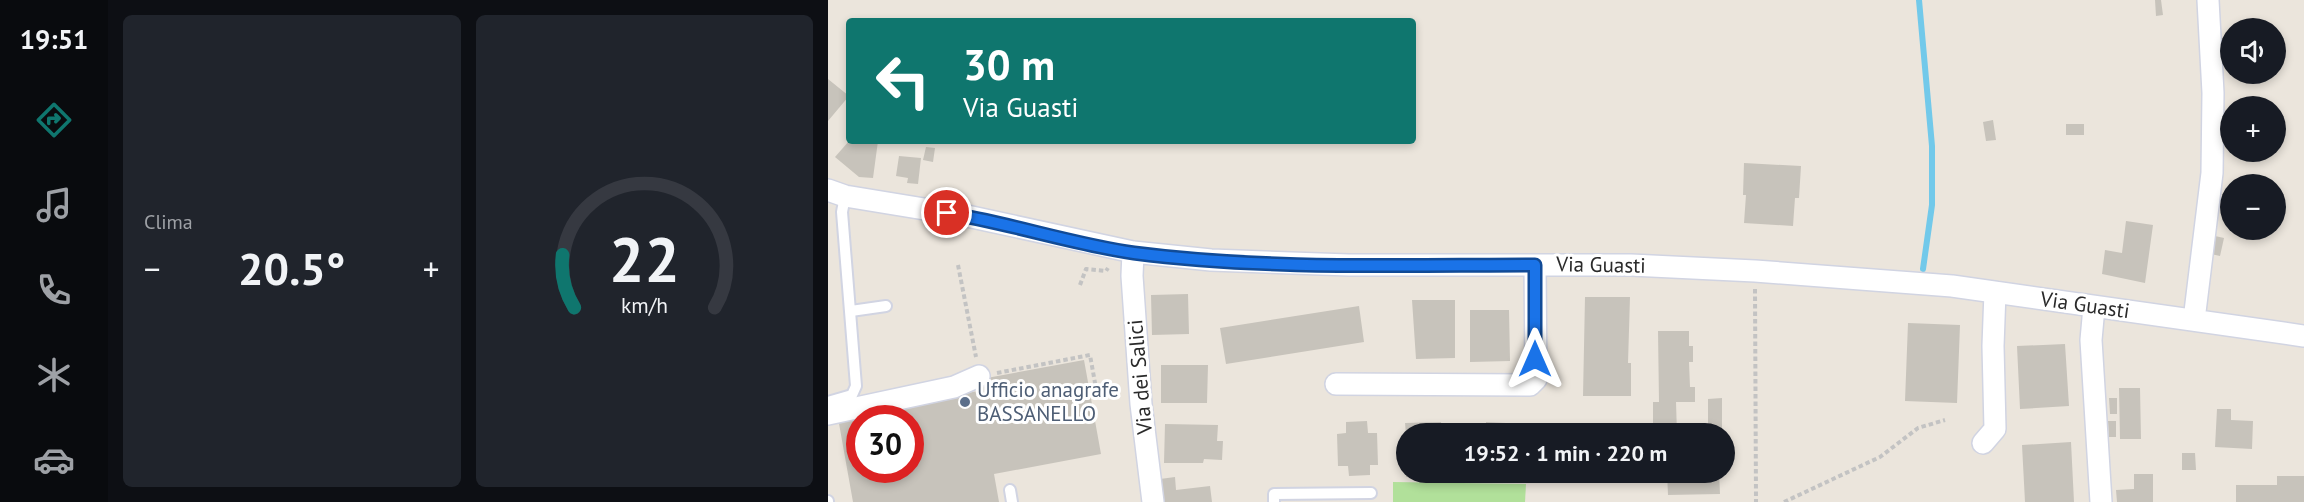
<!DOCTYPE html>
<html lang="it">
<meta charset="utf-8">
<style>
body{margin:0;font-family:"PT Sans",sans-serif;background:#20242c;color:#f1f3f6;height:100vh;display:flex;flex-direction:column;font-size:22px;white-space:nowrap}
*{box-sizing:border-box;margin:0}
p{font-size:20px;color:#9ea1a6}
.icon{flex:none;width:33px;height:33px;fill:none;stroke:currentColor;stroke-width:2;stroke-linecap:round;stroke-linejoin:round}
.map{position:relative;flex:1;overflow:hidden}
.panel{display:flex;flex-direction:column;gap:15px;padding:15px;background:#0d0f14;width:720px}
.panel>*{flex:none}
.top-card{position:absolute;left:18px;top:18px;width:570px;height:126px;border-radius:6px;box-shadow:0 3px 9px #0003;background:#0f766e;color:#fff;overflow:hidden}
.tools{position:absolute;left:1392px;top:18px;display:grid;gap:12px}
.tools a{display:grid;place-items:center;width:66px;height:66px;border-radius:50%;background:#171b24;box-shadow:0 3px 9px #0003;font-size:30px}
.speed{position:absolute;left:18px;top:405px;display:flex;gap:12px;font-size:30px;font-weight:700;text-align:center}
.speed>*{display:grid;place-content:center;width:78px;height:78px;border-radius:50%;background:#171b24;box-shadow:0 3px 9px #0003;line-height:1}
.speed .limit{border:9px solid #d22;background:#fff;color:#111}
.pin{position:absolute;display:grid;place-items:center;width:51px;height:51px;color:#fff;margin:-26px;border:3px solid #fff;border-radius:50%;box-shadow:0 2px 6px #0007}
.me{position:absolute;width:66px;margin:-33px;rotate:0deg;stroke-linejoin:round;filter:drop-shadow(0 0 4px #0008)}
.turn{display:flex;align-items:center;gap:21px;height:126px;padding:0 18px;font-size:27px}
.turn .icon{width:78px;height:78px;stroke-width:2.5}
.turn b{display:block;font-size:42px;line-height:51px}
.big{font-size:45px;font-weight:700;line-height:1.1}
.panel .widget{flex:1;display:flex;flex-direction:column;justify-content:center;gap:9px;min-width:0;padding:0 21px;border-radius:9px;background:#20242c}
.panel .dial{align-items:center;gap:0}
.dial svg{height:156px;overflow:visible;fill:none;stroke:#363941;stroke-width:7;stroke-linecap:round;text-anchor:middle}
.dial text{fill:#f1f3f6;stroke:none}
.heat{display:flex;justify-content:space-between;align-items:center;font-size:33px;direction:ltr}
.panel .tiles{flex:1;display:grid;gap:15px;grid-template-columns:repeat(2,1fr)}
.trip{position:absolute;left:568px;top:423px;width:339px;height:60px;border-radius:30px;background:#171b24;box-shadow:0 3px 9px #0003;font-weight:700;line-height:60px;text-align:center}
main{display:flex;flex:1;min-height:0}
.tab-bar{display:flex;flex-direction:column;width:108px;justify-content:space-around;align-items:center;background:#090b0e;color:#9ea1a6}
.tab-bar .icon{width:42px;height:42px}
.tab-bar .on{color:#0f766e}
.tab-bar b{font-size:27px;color:#f1f3f6}
.map>svg:first-child{display:block}
</style>
<main>
<nav class="tab-bar">
<b>19:51</b>
<svg class="icon on" aria-label="directions" viewBox="0 0 24 24"><path d="M12 3l9 9-9 9-9-9zM9 14v-3h6M13 9l2 2-2 2"/></svg>
<svg class="icon" aria-label="music" viewBox="0 0 24 24"><path d="M9 18V5l10-2v13"/><circle cx="6" cy="18" r="3"/><circle cx="16" cy="16" r="3"/></svg>
<svg class="icon" aria-label="phone" viewBox="0 0 24 24"><path d="M5 4h4l2 5-3 2q2 4 5 5l2-3 5 2v4C11 20 4 13 5 4z"/></svg>
<svg class="icon" aria-label="climate" viewBox="0 0 24 24"><path d="M12 3v18M4 7l16 10M4 17L20 7"/></svg>
<svg class="icon" aria-label="car" viewBox="0 0 24 24"><path d="M5 17H2v-5l4-1 3-4h7l3 4 3 1v5h-3M9 17h6M6 11h13"/><circle cx="7" cy="17" r="2"/><circle cx="17" cy="17" r="2"/></svg>
</nav>
<section class="panel">
<div class="tiles">
<div class="widget"><p>Clima</p>
<div class="heat"><a>−</a><b class="big">20.5°</b><a>+</a></div>
</div>
<div class="widget dial"><svg viewBox="0 0 100 80">
<path d="M14 69A42 42 0 1 1 86 69"/>
<path d="M14 69A42 42 0 0 1 8 42" stroke="#0f766e"/>
<text x="50" y="56" font-size="32" font-weight="700">22</text>
<text x="50" y="72" font-size="11">km/h</text>
</svg></div>
</div>
</section>
<div class="map">
<svg width="1476" height="502" viewBox="0 0 1476 502">
<rect width="100%" height="100%" fill="#ebe5dc"/>
<path fill="#b1e09a" d="M565,482L698,484L697,502H565Z"/>
<g fill="none" stroke-linecap="round" stroke-linejoin="round">
<path stroke="#72c9ea" stroke-width="6" d="M1091,0L1104,146V205L1095,269"/>
</g>
<path fill="#c7c3bb" fill-rule="evenodd" d="M1327,0H1333L1335,15L1328,16Z
M0,79L21,96L0,121Z
M1165,120L1168,140L1158,141L1155,122Z
M1238,124H1256V135H1238Z
M21,141H50L45,178L31,177L7,157Z
M98,147L107,148L105,162L95,160Z
M71,156L93,158L90,184L79,183L80,178L68,176Z
M916,163L973,166L971,198H967L965,226L916,223L918,195H915Z
M1298,221L1325,225L1317,283L1274,274L1277,250L1294,253Z
M1387,236L1396,238L1392,256L1383,254Z
M360,294L361,334L324,335L323,295Z
M757,297H802L800,363H803V396H755Z
M584,300H627V358L588,359Z
M531,306L536,342L398,364L392,328Z
M642,310H681L682,361L642,362Z
M1080,323L1132,325L1129,403L1077,401Z
M830,331H861V346H865V362H861L862,387H867V402H848L849,434H825V402H831Z
M1237,344L1241,406L1192,409L1189,346Z
M256,360L273,454L166,474L171,502H25L10,418L150,391L148,380ZM32,418H82V470H32Z
M333,365H380L379,403H333Z
M1291,388H1312L1313,439H1292Z
M894,398V431H880V399Z
M1281,398H1289V414H1282Z
M1389,409H1403V420L1425,421L1424,449L1387,447Z
M539,421L540,433H549L550,465H542V475L521,476L520,466H510L509,434L518,433V422Z
M1280,421H1288V437H1281Z
M613,422L614,434H578L577,423Z
M658,422L678,423V434H643V426H658Z
M337,424L390,425L389,441H395L394,460L376,459L375,463H336Z
M1243,442L1246,502H1197L1194,445Z
M1354,453H1367L1368,470H1354Z
M578,472H615V476L578,477Z
M711,472H804V481L712,482Z
M839,472H891L892,494L840,495Z
M1306,474H1325V502H1289L1288,490L1306,489Z
M1449,476H1476V502H1408V485H1449Z
M347,477L348,490L382,486L384,502H335L332,479Z"/>
<g fill="none" stroke-linecap="round" stroke-linejoin="round">
<defs>
<path id="lane" d="M23,311L58,306
M0,402L24,395L28,386L14,212L17,196
M182,490L184,502
M0,501V502
M446,502V494L543,493"/>
<path id="street" d="M0,190L17,196L139,216L305,252L383,260L521,265H803L927,271L1124,286L1476,336
M305,252L304,276L313,404L325,502
M1266,307L1263,340L1273,502
M1366,320L1384,173L1385,93L1380,0
M508,384L702,385L708,379L707,265
M0,414L126,387L151,376
M1155,443L1167,429L1165,346L1167,292"/>
</defs>
<use href="#lane" stroke="#d1d4e2" stroke-width="14"/>
<use href="#street" stroke="#d1d4e2" stroke-width="24"/>
<path stroke="#c3c3c3" stroke-width="4" stroke-dasharray="4.5 3" stroke-linecap="butt" d="M130,265L148,357
M252,285L258,269L278,271L280,268
M927,289L928,502
M169,373L262,355L269,394
M956,502L1052,457L1090,428L1117,420"/>
<use href="#lane" stroke="#fff" stroke-width="10"/>
<use href="#street" stroke="#fff" stroke-width="21"/>
</g>
<g fill="none" stroke-linecap="round" stroke-linejoin="round">
<defs>
<path id="route" d="M119,213C182,223 243,244 306,253C438,270 574,265 707,265V359"/>
</defs>
<use href="#route" stroke="#114b97" stroke-width="15"/>
<use href="#route" stroke="#1a73e8" stroke-width="10"/>
</g>
<circle fill="#5c6f8a" stroke="#fff" stroke-width="2" cx="137" cy="402" r="6"/>
<g text-anchor="middle" stroke-width="6" stroke-linejoin="round" paint-order="stroke">
<g font-size="21" fill="#2a2a2a" stroke="#fff">
<text transform="translate(773 265) rotate(1)" y="7">Via Guasti</text>
<text transform="translate(1257 305) rotate(8)" y="7">Via Guasti</text>
<text transform="translate(312 377) rotate(-95)" y="7">Via dei Salici</text>
</g>
<g font-size="21" fill="#4e5e75" stroke="#fff" text-anchor="start">
<text x="149" y="397">Ufficio anagrafe<tspan x="149" dy="24">BASSANELLO</tspan></text>
</g>
</g>
</svg>
<div class="tools">
<a><svg class="icon" aria-label="sound" viewBox="0 0 24 24"><path d="M4 9h4l5-4v14l-5-4H4zM17 9q2 3 0 6"/></svg></a>
<a>+</a>
<a>−</a>
</div>
<div class="speed"><div class="limit">30</div></div>
<div class="pin" style="left:119px;top:213px;background:#d93025"><svg class="icon" aria-label="arrive" viewBox="0 0 24 24"><path d="M6 21V4h12l-3 4 3 4H6"/></svg></div>
<svg class="me" style="left:707px;top:359px" viewBox="-20 -20 40 40"><path d="M0-17L14 15 0 8-14 15z" fill="#1a73e8" stroke="#fff" stroke-width="4"/></svg>
<div class="trip">19:52 · 1 min · 220 m</div>
<div class="top-card">
<div class="turn"><svg class="icon" aria-label="left" viewBox="0 0 24 24"><path d="M17 20v-9H6M10 6l-5 5 5 5"/></svg><div><b>30 m</b>Via Guasti</div></div>
</div>
</div>
</main>
